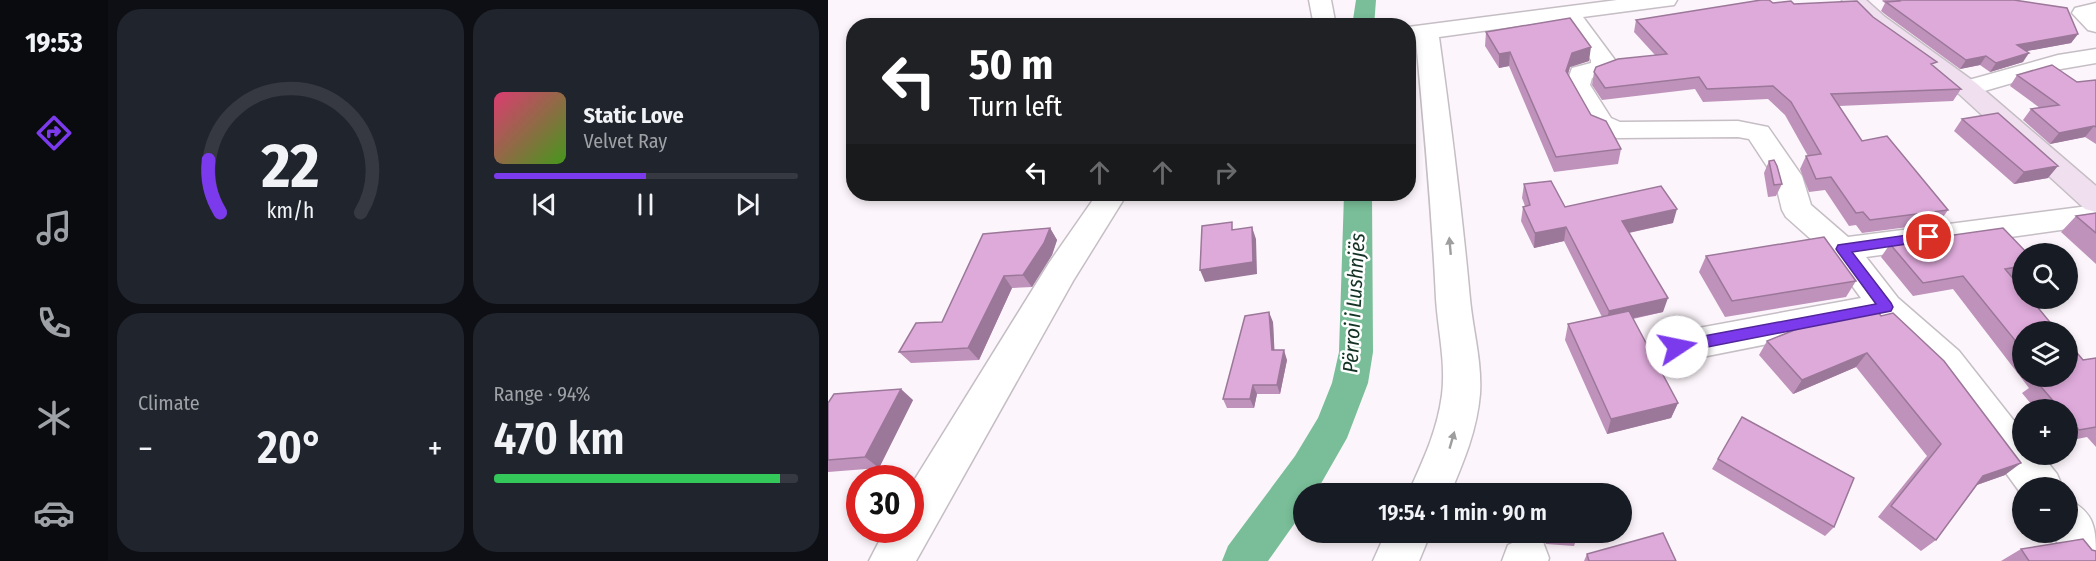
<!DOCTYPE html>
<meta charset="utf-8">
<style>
body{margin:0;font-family:"Fira Sans Condensed",sans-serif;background:#20242c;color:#f1f3f6;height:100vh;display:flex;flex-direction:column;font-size:22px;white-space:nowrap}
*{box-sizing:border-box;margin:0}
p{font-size:20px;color:#9ea1a6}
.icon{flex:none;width:33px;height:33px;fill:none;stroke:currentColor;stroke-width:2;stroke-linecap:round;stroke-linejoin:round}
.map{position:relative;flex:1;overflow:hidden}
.panel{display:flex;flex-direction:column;gap:9px;padding:9px;background:#0d0f14;width:720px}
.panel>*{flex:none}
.banner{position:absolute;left:18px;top:18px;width:570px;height:183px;border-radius:24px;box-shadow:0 3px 9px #0003;background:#202124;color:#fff;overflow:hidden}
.buttons{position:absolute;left:1184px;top:243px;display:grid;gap:12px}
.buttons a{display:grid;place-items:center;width:66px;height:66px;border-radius:50%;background:#171b24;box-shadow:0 3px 9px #0003;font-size:30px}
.speed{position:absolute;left:18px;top:465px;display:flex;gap:12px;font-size:30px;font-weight:700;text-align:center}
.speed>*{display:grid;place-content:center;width:78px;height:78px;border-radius:50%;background:#171b24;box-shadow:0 3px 9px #0003;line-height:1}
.speed .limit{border:9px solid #d22;background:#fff;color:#111}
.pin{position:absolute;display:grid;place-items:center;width:51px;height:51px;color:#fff;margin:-26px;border:3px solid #fff;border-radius:50%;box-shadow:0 2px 6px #0007}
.me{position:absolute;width:66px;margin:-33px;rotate:79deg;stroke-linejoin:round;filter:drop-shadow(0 0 4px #0008)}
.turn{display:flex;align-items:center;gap:21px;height:126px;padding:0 24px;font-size:27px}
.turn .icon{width:78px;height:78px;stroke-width:2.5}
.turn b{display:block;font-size:42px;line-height:51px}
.lanes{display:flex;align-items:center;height:57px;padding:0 24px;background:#0003;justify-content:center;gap:30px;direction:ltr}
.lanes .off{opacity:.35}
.big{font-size:45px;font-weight:600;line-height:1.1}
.panel .tile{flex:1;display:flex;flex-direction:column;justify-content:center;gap:9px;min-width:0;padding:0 21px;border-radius:24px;background:#20242c}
.panel .dial{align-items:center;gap:0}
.dial svg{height:156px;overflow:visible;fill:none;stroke:#363941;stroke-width:7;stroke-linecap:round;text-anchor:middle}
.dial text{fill:#f1f3f6;stroke:none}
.song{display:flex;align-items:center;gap:18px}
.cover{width:72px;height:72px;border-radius:9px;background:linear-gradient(135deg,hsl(340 70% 55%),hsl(100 70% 35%))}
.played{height:6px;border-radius:3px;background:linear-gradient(90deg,#7c3aed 50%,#363941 50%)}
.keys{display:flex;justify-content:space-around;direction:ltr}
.heat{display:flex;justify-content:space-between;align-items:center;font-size:33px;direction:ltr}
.charge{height:9px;border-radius:4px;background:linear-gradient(90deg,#34c759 94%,#363941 0)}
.panel .tiles{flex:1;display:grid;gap:9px;grid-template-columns:repeat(2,1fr)}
.trip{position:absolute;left:465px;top:483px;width:339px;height:60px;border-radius:30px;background:#171b24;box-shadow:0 3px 9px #0003;font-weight:600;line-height:60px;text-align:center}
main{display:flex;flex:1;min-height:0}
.dock{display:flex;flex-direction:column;width:108px;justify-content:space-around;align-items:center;background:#090b0e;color:#9ea1a6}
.dock .icon{width:42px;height:42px}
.dock .active{color:#7c3aed}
.dock b{font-size:27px;color:#f1f3f6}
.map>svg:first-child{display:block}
</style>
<main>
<nav class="dock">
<b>19:53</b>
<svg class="icon active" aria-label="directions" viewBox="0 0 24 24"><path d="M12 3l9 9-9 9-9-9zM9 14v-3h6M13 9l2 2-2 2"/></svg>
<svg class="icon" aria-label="music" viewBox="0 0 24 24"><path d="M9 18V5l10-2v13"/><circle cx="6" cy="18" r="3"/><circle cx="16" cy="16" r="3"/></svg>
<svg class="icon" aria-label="phone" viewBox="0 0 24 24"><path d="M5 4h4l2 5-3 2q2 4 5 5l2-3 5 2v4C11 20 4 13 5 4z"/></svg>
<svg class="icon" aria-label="climate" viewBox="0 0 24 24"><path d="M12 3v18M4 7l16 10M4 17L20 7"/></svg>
<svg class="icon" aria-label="car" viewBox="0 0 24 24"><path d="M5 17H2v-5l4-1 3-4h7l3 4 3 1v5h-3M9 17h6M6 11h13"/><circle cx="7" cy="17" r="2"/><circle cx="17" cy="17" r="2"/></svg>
</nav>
<section class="panel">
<div class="tiles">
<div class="tile dial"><svg viewBox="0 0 100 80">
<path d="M14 69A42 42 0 1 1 86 69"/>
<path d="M14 69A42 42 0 0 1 8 42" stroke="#7c3aed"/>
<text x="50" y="56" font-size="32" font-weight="700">22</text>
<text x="50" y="72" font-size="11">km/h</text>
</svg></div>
<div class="tile">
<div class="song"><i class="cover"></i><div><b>Static Love</b><p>Velvet Ray</p></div></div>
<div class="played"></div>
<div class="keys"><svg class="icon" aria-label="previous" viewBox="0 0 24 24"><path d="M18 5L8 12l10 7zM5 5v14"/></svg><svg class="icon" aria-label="pause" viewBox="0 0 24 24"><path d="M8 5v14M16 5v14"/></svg><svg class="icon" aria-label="next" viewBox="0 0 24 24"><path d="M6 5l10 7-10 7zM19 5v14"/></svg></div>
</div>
<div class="tile"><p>Climate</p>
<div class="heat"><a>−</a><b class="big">20°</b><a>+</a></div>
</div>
<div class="tile"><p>Range · 94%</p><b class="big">470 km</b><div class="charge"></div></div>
</div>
</section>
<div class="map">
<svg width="1268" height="561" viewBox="0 0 1268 561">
<rect width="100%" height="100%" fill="#fcf5fb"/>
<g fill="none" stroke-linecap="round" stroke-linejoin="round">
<path fill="#79be98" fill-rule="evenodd" d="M528,0H548L546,26H524Z
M516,194H544L545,352L540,383L519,438L487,494H476V510L440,561H394L400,546L467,456L490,418L504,383L511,352Z"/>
<defs>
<path id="street" d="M481,0H503L508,26H486Z
M789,0H849L846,5L838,6L755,17L787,60L788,67L785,72L764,78L762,85L783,118L792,122L910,121L940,127L974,176L983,205L1020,237L1268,205V225L1038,257L1070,298L1131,351L1194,431V454H1213L1229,474L1235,488H1194V495L1105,373L1051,322L849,362L836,357L831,347L836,337L849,332L1033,298L1003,257L958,217L954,210L946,177L921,139L910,137L789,138L762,129L738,85L744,68L763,63V60L734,20L611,37C623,124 634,211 642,299C645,331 654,361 652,394C649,430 636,461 622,494H580C595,460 609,432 614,395C618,362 610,331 608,299C604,212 596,126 588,40L580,41V27Z
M1268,3V32L1260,30L1244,13L1247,8Z
M1268,49V63L1233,69L1139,96L1130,93L1126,88L1130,83L1230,55Z
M269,194H299L245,281L88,561H41L57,530H82V487L221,263Z
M1239,499C1268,513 1268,529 1268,561H1243L1224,535L1223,532H1239Z
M558,532H603L591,561H545Z
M699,536L715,542L721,558L720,561H674L680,545Z"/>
<path id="secondary" d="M1014,0H1038L1057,17L1148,83L1268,186V212L1257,209L1130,93L1041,27Z"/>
</defs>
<use href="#street" stroke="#c5bec4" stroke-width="3"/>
<use href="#secondary" stroke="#c5bec4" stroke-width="3"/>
<use href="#street" fill="#fff" fill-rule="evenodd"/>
<use href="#secondary" fill="#f0e0ef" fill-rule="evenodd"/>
</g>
<path fill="#bf92bb" d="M1055,0H1186L1250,34L1243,43L1198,51L1195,62L1162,72L1152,65L1132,69L1058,15L1053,11L1057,3L1054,1Z
M945,3L966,4L1045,17L1133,89L1125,101L1011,106L1034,141L1120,210L1111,223L1034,233L1028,225L1021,226L997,190L981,192L972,169L978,156H980L957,115L940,99L875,102L867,89L774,100L764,85L766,72L827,55L806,32L808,20Z
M658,32L761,61L742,67L740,75L763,115L793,149L790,164L726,172L681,66L671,68L657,46Z
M1189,75L1249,82L1268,80V144L1257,137L1222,144L1195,120L1203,109L1212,108L1182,86Z
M1134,119L1220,178L1186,184L1126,131Z
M941,161L954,184L948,196L940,197L936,173Z
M696,184L737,207L845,223L801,233L835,312L805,319L850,403L843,418L779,434L737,340L740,324L774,317L736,241L706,248L693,221L695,207L697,206L694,198Z
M1268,213V264L1233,232L1248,216Z
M222,228L229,240L224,255L204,287L184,288L151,360L83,363L71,352L114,322Z
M1062,244L1194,254V278L1185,279L1194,332V376H1239L1255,360L1268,358V447L1259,437L1239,441V410H1208L1194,393L1201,388L1125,289L1085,296L1053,257Z
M878,256L1028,281L1018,297L897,317L871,272Z
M1050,312L1177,475L1149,485L1108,540L1093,551L1050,517L1099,456L1028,367L965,394L931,355L939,341Z
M445,322L446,350L459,360L452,394H429L426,408H399L395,399Z
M85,400L51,468L0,472V403Z
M914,417L1006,527L997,536L884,469Z
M685,532H749V537L746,546L718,544L716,540L700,534L684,540Z
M1193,549L1264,550L1268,561H1173Z
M759,554L848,561H756Z"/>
<path fill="#9b7799" d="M1250,34L1243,43L1183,54L1189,45Z
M763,47L761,61L742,67L736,86L738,71L744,53Z
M682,52L681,66L671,68V54Z
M1201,53L1195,62L1162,72L1168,63Z
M1158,56L1152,65L1132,69L1138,60Z
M1266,126L1257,137L1222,144L1231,133Z
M1230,166L1220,178L1186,184L1196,172Z
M849,209L845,223L790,235L794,221Z
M424,227L428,239L429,274L377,282L372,270Z
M738,227L736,241L706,248L707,233Z
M222,228L229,240L224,255L204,287L195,275Z
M176,276L184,288L151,360L140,348Z
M840,298L835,312L777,324L781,311Z
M441,312L445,322L447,360L444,350Z
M456,350L459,360L452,394L449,385Z
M1039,353L1028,367L965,394L974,380Z
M425,385L429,394L426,408L422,399Z
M73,389L85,400L51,468L37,457Z
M850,403L843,418L779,434L783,419Z
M1193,463L1177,475L1140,488L1155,476Z
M686,532H700V534L684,540Z"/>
<path fill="#deaada" stroke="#9b7799" stroke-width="1.5" d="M933,0H941L945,3L963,1L966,4L1029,1L1045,17L1109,62L1103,64L1133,89L1003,94L1034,141L1059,136L1120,210L1042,220L1035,212L1028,213L1003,177L988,179L978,156L993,154L963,102L945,86L879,89L871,77L777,88L766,72L768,67L790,59L839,54L808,20Z
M1069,0H1186L1239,8L1250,34L1189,45L1201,53L1168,63L1158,56L1138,60L1058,2L1071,1Z
M742,18L763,47L744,53L738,71L763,115L778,121L793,149L728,157L682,52L671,54L658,32Z
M1224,65L1249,82L1268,80V127L1266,126L1231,133L1203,109L1231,105L1189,75Z
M1170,113L1230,166L1196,172L1134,119Z
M946,160L949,166L954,184L946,185L941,161Z
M723,181L737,207L833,186L849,209L794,221L840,298L781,311L738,227L707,233L695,207L702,205L696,184Z
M1268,213V233L1248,216Z
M404,222V230L424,227L425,262L372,270L374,226Z
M222,228L216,243L195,275L176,276L140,348L71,352L88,323L114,322L155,234Z
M1175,228L1200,254H1194V266L1177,269L1194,289V298H1202L1230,332H1194V349L1135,276L1095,283L1062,244Z
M996,237L1028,281L904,301L878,256Z
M801,311L850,403L783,419L740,324Z
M441,312L444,350H456L449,385H425L422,399H395L417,316Z
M1050,312L1053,316L1065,313L1116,361L1193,463L1155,476L1108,540L1063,506L1113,444L1039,353L974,380L939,341L974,327Z
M1239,341L1255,360L1268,358V427L1251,430L1239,417V410H1233L1208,381L1218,379L1216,376H1239Z
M73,389L37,457L0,460V403L6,394Z
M914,417L1026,478L1006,527L890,459Z
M687,488L747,492V494H687Z
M719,532H749V537L720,535Z
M835,533L848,561H761L759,554Z
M1255,539L1264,550L1268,551V561H1201L1193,549Z"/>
<defs><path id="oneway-solid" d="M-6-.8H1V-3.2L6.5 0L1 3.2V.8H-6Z" transform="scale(1.5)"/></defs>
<g fill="#9f9e9f">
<use href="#oneway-solid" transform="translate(622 246) rotate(-95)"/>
<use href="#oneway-solid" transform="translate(624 440) rotate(-74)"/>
</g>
<path fill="#7c3aed" stroke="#51269a" stroke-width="1.5" d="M1101,232L1108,237L1106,240L1024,252L1063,303L1065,307L1063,311L849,353L844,351L842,347L844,343L849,341L1048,304L1010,252L1008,249L1010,245Z"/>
<g text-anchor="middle" stroke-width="5" stroke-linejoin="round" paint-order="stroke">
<g font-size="21" font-style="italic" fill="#143324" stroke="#fff">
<text transform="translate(526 303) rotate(-87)" y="7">Përroi i Lushnjës</text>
</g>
</g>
</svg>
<div class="buttons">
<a><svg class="icon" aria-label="search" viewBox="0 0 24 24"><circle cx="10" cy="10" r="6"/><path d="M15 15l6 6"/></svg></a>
<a><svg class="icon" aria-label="layers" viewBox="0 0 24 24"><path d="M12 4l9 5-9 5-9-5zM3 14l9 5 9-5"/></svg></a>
<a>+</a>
<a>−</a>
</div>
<div class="speed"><div class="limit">30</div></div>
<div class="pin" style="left:1101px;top:237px;background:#d93025"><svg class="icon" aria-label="arrive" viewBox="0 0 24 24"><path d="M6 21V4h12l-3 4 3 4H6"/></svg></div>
<svg class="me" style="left:849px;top:347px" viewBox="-20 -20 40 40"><circle r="19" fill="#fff"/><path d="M0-13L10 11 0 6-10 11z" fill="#7c3aed"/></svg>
<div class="trip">19:54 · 1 min · 90 m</div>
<div class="banner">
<div class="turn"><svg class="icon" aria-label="left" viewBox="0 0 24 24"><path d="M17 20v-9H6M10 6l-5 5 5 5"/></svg><div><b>50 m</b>Turn left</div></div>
<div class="lanes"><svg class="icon" aria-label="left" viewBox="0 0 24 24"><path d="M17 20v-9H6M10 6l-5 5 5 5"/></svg><svg class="icon off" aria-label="ahead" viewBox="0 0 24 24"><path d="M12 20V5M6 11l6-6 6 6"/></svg><svg class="icon off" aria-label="ahead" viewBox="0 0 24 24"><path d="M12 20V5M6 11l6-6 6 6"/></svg><svg class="icon off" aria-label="right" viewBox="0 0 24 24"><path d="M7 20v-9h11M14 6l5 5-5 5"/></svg></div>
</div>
</div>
</main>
